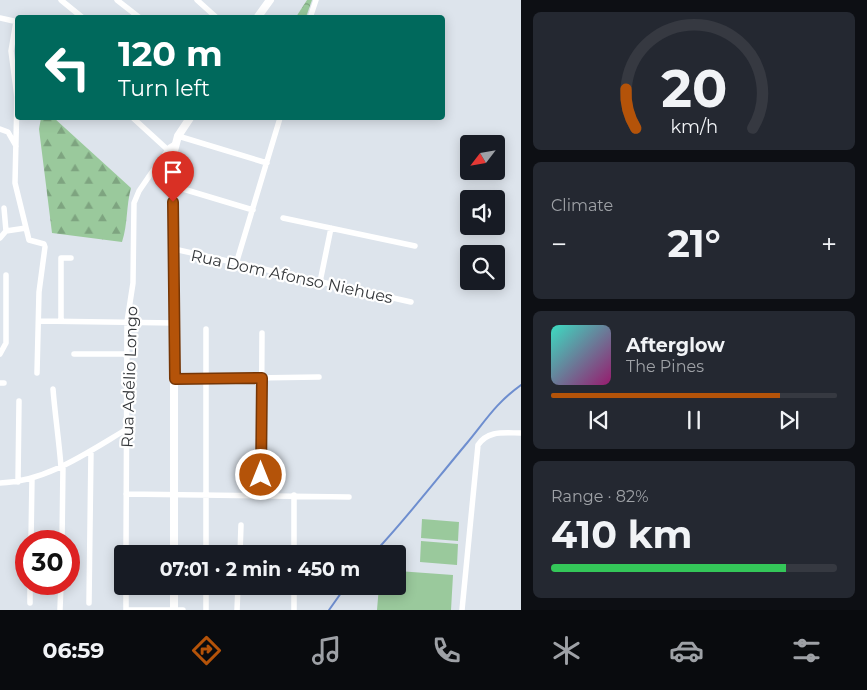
<!DOCTYPE html>
<meta charset="utf-8">
<style>
body{margin:0;font-family:Montserrat,sans-serif;background:#242831;color:#f1f3f6;height:100vh;display:flex;flex-direction:column;font-size:19px;white-space:nowrap}
*{box-sizing:border-box;margin:0}
p{font-size:16px;color:#9ea1a6}
.icon{flex:none;width:28px;height:28px;fill:none;stroke:currentColor;stroke-width:2;stroke-linecap:round;stroke-linejoin:round}
.map{position:relative;flex:1;overflow:hidden}
.details{display:flex;flex-direction:column;gap:12px;padding:12px;background:#0d0f14;width:346px}
.details>*{flex:none}
.hud{position:absolute;left:15px;top:15px;width:430px;height:105px;border-radius:5px;box-shadow:0 2px 12px #0003;background:#00695c;color:#fff;overflow:hidden}
.needle{width:32px;rotate:239deg}
.fabs{position:absolute;left:460px;top:135px;display:grid;gap:10px}
.fabs a{display:grid;place-items:center;width:45px;height:45px;border-radius:5px;background:#171b24;box-shadow:0 2px 12px #0003;font-size:25px}
.speed{position:absolute;left:15px;top:530px;display:flex;gap:10px;font-size:25px;font-weight:700;text-align:center}
.speed>*{display:grid;place-content:center;width:65px;height:65px;border-radius:50%;background:#171b24;box-shadow:0 2px 12px #0003;line-height:1}
.speed .limit{border:8px solid #d22;background:#fff;color:#111}
.pin{position:absolute;display:grid;place-items:center;width:42px;height:42px;color:#fff;margin:-51px -21px;border-radius:50% 50% 50% 0;rotate:-45deg;box-shadow:0 0 5px #0007}
.pin .icon{rotate:45deg}
.me{position:absolute;width:55px;margin:-28px;rotate:0deg;stroke-linejoin:round;filter:drop-shadow(0 0 4px #0008)}
.turn{display:flex;align-items:center;gap:18px;height:105px;padding:0 20px;font-size:22px}
.turn .icon{width:65px;height:65px;stroke-width:2.5}
.turn b{display:block;font-size:35px;line-height:42px}
.big{font-size:38px;font-weight:700;line-height:1.1}
.details .widget{flex:1;display:flex;flex-direction:column;justify-content:center;gap:8px;min-width:0;padding:0 18px;border-radius:8px;background:#242831}
.details .dial{align-items:center;gap:0}
.dial svg{height:130px;overflow:visible;fill:none;stroke:#363941;stroke-width:7;stroke-linecap:round;text-anchor:middle}
.dial text{fill:#f1f3f6;stroke:none}
.song{display:flex;align-items:center;gap:15px}
.cover{width:60px;height:60px;border-radius:8px;background:linear-gradient(135deg,hsl(170 70% 55%),hsl(320 70% 35%))}
.played{height:5px;border-radius:2px;background:linear-gradient(90deg,#b45309 80%,#363941 80%)}
.keys{display:flex;justify-content:space-around;direction:ltr}
.heat{display:flex;justify-content:space-between;align-items:center;font-size:28px;direction:ltr}
.charge{height:8px;border-radius:4px;background:linear-gradient(90deg,#34c759 82%,#363941 0)}
.trip{position:absolute;left:114px;top:545px;width:292px;height:50px;border-radius:5px;background:#171b24;box-shadow:0 2px 12px #0003;font-weight:700;line-height:50px;text-align:center}
.dock{display:flex;height:80px;justify-content:space-around;align-items:center;background:#090b0e;color:#9ea1a6}
.dock .icon{width:35px;height:35px}
.dock .selected{color:#b45309}
.dock b{font-size:22px;color:#f1f3f6}
main{display:flex;flex:1;min-height:0}
.map>svg:first-child{display:block}
</style>
<main>
<div class="map">
<svg width="521" height="610" viewBox="0 0 521 610">
<defs>
<pattern id="forest-firs" width="22" height="20" patternUnits="userSpaceOnUse" patternTransform="scale(1.25)"><rect width="22" height="20" fill="#9ac99c"/><path d="M5 1l3.5 6h-7zM16 11l3.5 6h-7z" fill="#7ea480"/></pattern>
<pattern id="park-crowns" width="20" height="18" patternUnits="userSpaceOnUse" patternTransform="scale(1.25)"><rect width="20" height="18" fill="#9ac99c"/><path d="M2 6a3 3 0 1 1 6 0M12 15a3 3 0 1 1 6 0" fill="none" stroke="#7ea480"/></pattern>
</defs>
<rect width="100%" height="100%" fill="#dde4ec"/>
<path fill="#9ac99c" d="M422,519L459,522L458,541L421,538Z
M421,541L458,544L457,565L420,562Z
M398,571L453,575L451,610H377L379,586H398Z"/>
<path fill="url(#forest-firs)" d="M41,118H54L131,188C126,206 128,224 122,242L52,233L39,129Z"/>
<path fill="url(#park-crowns)" d="M307,0H312L306,17H296Z"/>
<g fill="none" stroke-linecap="round" stroke-linejoin="round">
<path stroke="#6e8ecf" stroke-width="2" d="M373,554C406,519 436,480 467,443C486,420 496,403 521,385
M329,610L346,586"/>
<path stroke="#fff" stroke-width="5.5" d="M61,0L83,18
M117,0L140,18
M197,0L217,18
M0,18L18,22
M310,18L316,0
M16,22L11,51L17,97L15,183L29,240L44,244L45,247L39,292L37,373
M133,118L168,150
M0,129L8,132L16,146
M178,136L267,163
M173,186L253,210
M4,208L6,231
M283,218L415,246
M0,238L6,231L26,228
M174,249L411,302
M236,264L280,118
M320,282L331,228
M39,321L175,323
M61,321V258H71
M0,354L6,343V275
M74,354H127
M175,379L319,377
M0,383H4
M53,389C55,415 59,440 61,467
M18,482L19,401
M0,483C46,482 88,452 127,429
M126,494L349,497
M261,495L262,333
M31,541L32,478
M62,541L63,465
M126,554L127,322L133,283L134,203L139,191L152,172L170,147L175,144
M206,554V329
M240,554L241,525
M294,554V495
M30,603V584
M89,603L91,451
M60,609L61,584
M126,610H183
M126,610V586
M206,610V586
M237,610L238,586
M294,610V586
M462,610L478,445C488,430 504,433 521,433"/>
<path stroke="#fff" stroke-width="8" d="M257,18L270,0
M174,554V151L178,136L190,118
M174,610V586"/>
</g>
<g fill="none" stroke-linecap="round" stroke-linejoin="round">
<defs>
<path id="route" d="M173,202L175,379L262,378L261,475"/>
</defs>
<use href="#route" stroke="#753606" stroke-width="12"/>
<use href="#route" stroke="#b45309" stroke-width="9"/>
</g>
<g text-anchor="middle" stroke-width="4.5" stroke-linejoin="round" paint-order="stroke">
<g font-size="16" fill="#34373a" stroke="#fff">
<text transform="translate(292 276) rotate(12)" y="6">Rua Dom Afonso Niehues</text>
<text transform="translate(129 377) rotate(-88)" y="6">Rua Adélio Longo</text>
</g>
</g>
</svg>
<div class="fabs">
<a><svg class="needle" viewBox="-14 -14 28 28"><path d="M0-13l5 13h-10z" fill="#e53935"/><path d="M0 13l5-13h-10z" fill="#9ea1a6"/></svg></a>
<a><svg class="icon" aria-label="sound" viewBox="0 0 24 24"><path d="M4 9h4l5-4v14l-5-4H4zM17 9q2 3 0 6"/></svg></a>
<a><svg class="icon" aria-label="search" viewBox="0 0 24 24"><circle cx="10" cy="10" r="6"/><path d="M15 15l6 6"/></svg></a>
</div>
<div class="speed"><div class="limit">30</div></div>
<div class="pin" style="left:173px;top:202px;background:#d93025"><svg class="icon" aria-label="arrive" viewBox="0 0 24 24"><path d="M6 21V4h12l-3 4 3 4H6"/></svg></div>
<svg class="me" style="left:261px;top:475px" viewBox="-20 -20 40 40"><circle r="17" fill="#b45309" stroke="#fff" stroke-width="3"/><path d="M0-11L8 9 0 5-8 9z" fill="#fff"/></svg>
<div class="trip">07:01 · 2 min · 450 m</div>
<div class="hud">
<div class="turn"><svg class="icon" aria-label="left" viewBox="0 0 24 24"><path d="M17 20v-9H6M10 6l-5 5 5 5"/></svg><div><b>120 m</b>Turn left</div></div>
</div>
</div>
<section class="details">
<div class="widget dial"><svg viewBox="0 0 100 80">
<path d="M14 69A42 42 0 1 1 86 69"/>
<path d="M14 69A42 42 0 0 1 8 45" stroke="#b45309"/>
<text x="50" y="56" font-size="32" font-weight="700">20</text>
<text x="50" y="72" font-size="11">km/h</text>
</svg></div>
<div class="widget"><p>Climate</p>
<div class="heat"><a>−</a><b class="big">21°</b><a>+</a></div>
</div>
<div class="widget">
<div class="song"><i class="cover"></i><div><b>Afterglow</b><p>The Pines</p></div></div>
<div class="played"></div>
<div class="keys"><svg class="icon" aria-label="previous" viewBox="0 0 24 24"><path d="M18 5L8 12l10 7zM5 5v14"/></svg><svg class="icon" aria-label="pause" viewBox="0 0 24 24"><path d="M8 5v14M16 5v14"/></svg><svg class="icon" aria-label="next" viewBox="0 0 24 24"><path d="M6 5l10 7-10 7zM19 5v14"/></svg></div>
</div>
<div class="widget"><p>Range · 82%</p><b class="big">410 km</b><div class="charge"></div></div>
</section>
</main>
<nav class="dock">
<b>06:59</b>
<svg class="icon selected" aria-label="directions" viewBox="0 0 24 24"><path d="M12 3l9 9-9 9-9-9zM9 14v-3h6M13 9l2 2-2 2"/></svg>
<svg class="icon" aria-label="music" viewBox="0 0 24 24"><path d="M9 18V5l10-2v13"/><circle cx="6" cy="18" r="3"/><circle cx="16" cy="16" r="3"/></svg>
<svg class="icon" aria-label="phone" viewBox="0 0 24 24"><path d="M5 4h4l2 5-3 2q2 4 5 5l2-3 5 2v4C11 20 4 13 5 4z"/></svg>
<svg class="icon" aria-label="climate" viewBox="0 0 24 24"><path d="M12 3v18M4 7l16 10M4 17L20 7"/></svg>
<svg class="icon" aria-label="car" viewBox="0 0 24 24"><path d="M5 17H2v-5l4-1 3-4h7l3 4 3 1v5h-3M9 17h6M6 11h13"/><circle cx="7" cy="17" r="2"/><circle cx="17" cy="17" r="2"/></svg>
<svg class="icon" aria-label="filters" viewBox="0 0 24 24"><path d="M4 7h16M4 17h16"/><circle cx="9" cy="7" r="2"/><circle cx="15" cy="17" r="2"/></svg>
</nav>
